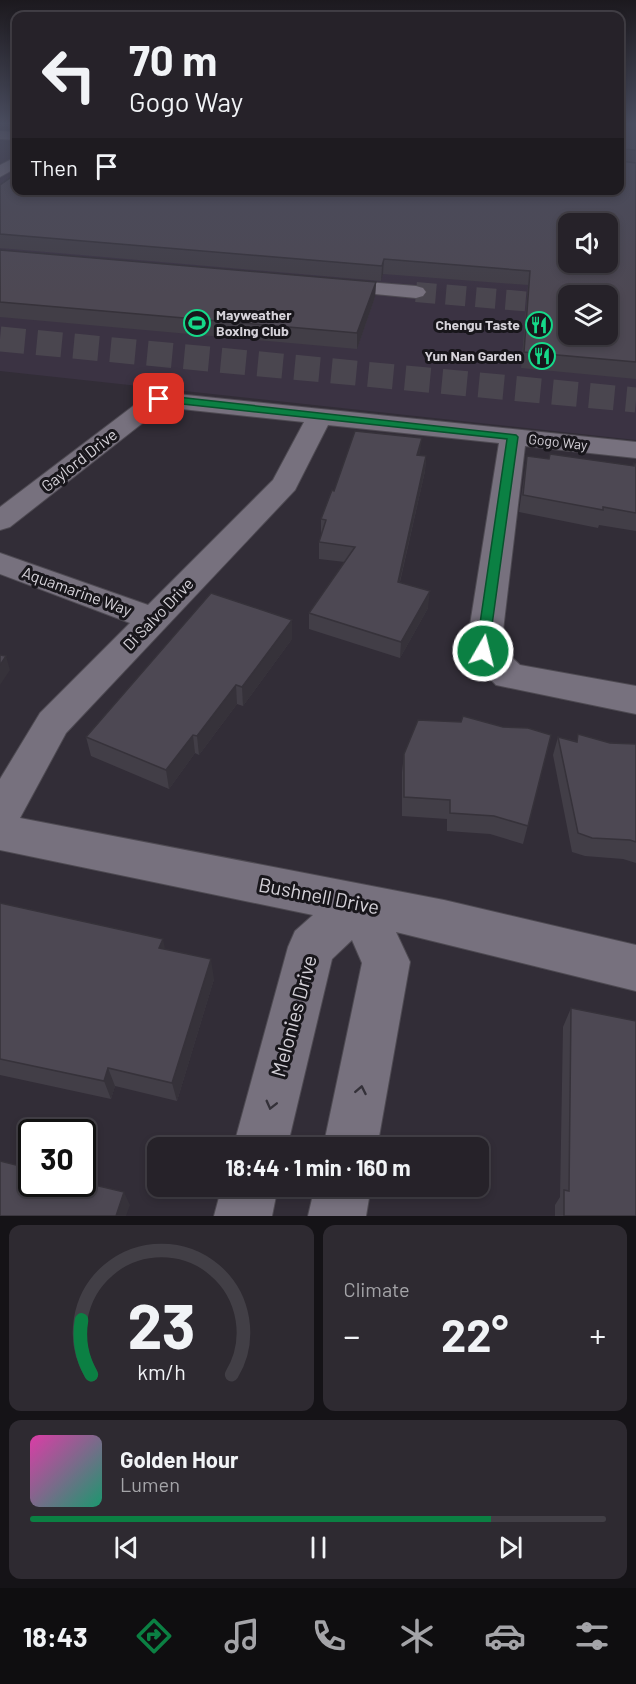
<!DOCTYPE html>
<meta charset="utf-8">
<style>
body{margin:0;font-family:Barlow,sans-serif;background:#2e2a31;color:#f1f3f6;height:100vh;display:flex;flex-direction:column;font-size:22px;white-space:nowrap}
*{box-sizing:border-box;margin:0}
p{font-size:20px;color:#a4a4a8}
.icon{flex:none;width:33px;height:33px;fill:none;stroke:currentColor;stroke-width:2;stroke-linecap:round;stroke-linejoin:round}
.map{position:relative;height:1216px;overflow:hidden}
.panel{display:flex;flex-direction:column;gap:9px;padding:9px;background:#151317;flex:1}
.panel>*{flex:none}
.top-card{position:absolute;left:12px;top:12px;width:612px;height:183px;border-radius:12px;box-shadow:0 3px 9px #0003,0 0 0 2px #423f46;background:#262229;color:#f1f3f6;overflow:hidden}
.fabs{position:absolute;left:558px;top:213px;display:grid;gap:12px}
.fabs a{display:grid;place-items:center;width:60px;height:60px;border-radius:12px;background:#262229;box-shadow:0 3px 9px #0003,0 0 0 2px #423f46;font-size:30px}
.speed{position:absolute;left:18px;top:1119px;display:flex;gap:12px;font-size:30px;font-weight:700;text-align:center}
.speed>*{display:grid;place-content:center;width:78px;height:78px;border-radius:50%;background:#262229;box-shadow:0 3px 9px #0003,0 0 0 2px #423f46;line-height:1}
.speed .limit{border:3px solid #111;border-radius:9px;background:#fff;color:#111}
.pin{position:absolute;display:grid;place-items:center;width:51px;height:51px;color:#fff;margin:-26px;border-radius:12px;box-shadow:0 3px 9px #0006}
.me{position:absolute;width:66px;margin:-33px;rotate:8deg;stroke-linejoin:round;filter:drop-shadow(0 0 4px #0008)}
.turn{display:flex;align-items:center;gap:21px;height:126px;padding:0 18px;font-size:27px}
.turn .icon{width:78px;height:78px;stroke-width:2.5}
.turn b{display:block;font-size:42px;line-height:51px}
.then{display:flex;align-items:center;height:57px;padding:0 18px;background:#0003;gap:12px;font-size:22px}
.big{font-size:45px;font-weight:700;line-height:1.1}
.panel .widget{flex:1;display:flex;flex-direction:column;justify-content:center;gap:9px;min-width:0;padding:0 21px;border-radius:12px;background:#2e2a31}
.panel .dial{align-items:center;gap:0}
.dial svg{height:156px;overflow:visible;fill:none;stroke:#423f46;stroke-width:7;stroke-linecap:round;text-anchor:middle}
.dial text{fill:#f1f3f6;stroke:none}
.song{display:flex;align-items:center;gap:18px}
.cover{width:72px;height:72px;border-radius:9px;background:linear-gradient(135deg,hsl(320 70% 55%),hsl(160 70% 35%))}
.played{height:6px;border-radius:3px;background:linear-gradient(90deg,#0b8043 80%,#423f46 80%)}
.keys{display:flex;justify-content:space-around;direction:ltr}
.heat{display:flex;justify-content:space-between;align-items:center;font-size:33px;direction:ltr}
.panel .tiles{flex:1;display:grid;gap:9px;grid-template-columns:1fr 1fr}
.widget:last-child{grid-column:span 2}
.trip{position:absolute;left:147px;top:1137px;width:342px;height:60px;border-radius:12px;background:#262229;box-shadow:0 3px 9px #0003,0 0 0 2px #423f46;font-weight:700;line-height:60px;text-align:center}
.tab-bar{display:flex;height:96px;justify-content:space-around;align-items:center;background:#0f0e10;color:#a4a4a8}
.tab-bar .icon{width:42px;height:42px}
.tab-bar .current{color:#0b8043}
.tab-bar b{font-size:27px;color:#f1f3f6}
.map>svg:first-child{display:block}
</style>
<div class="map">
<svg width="636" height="1216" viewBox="0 0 636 1216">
<rect width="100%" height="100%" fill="#322d37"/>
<path fill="#3b3343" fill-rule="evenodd" d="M0,123H16V190H620V123H636V440L0,371ZM568,224H608V262H568ZM568,296H608V334H568Z"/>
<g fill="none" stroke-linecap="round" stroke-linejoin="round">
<path stroke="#4a464f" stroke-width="20" stroke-dasharray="20 10" stroke-linecap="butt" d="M416,292L568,305"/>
<path stroke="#4a464f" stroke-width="25" stroke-dasharray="25 12" stroke-linecap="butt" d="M0,339L636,400"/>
<defs>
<path id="minor" d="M330,279L416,286L423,288L426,292L423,296L416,298L323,289L320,285L323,281Z
M158,392L636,442V458L525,446L501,647L520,665L636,686V714L496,685L471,659L466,650L499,443L328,425L295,490L66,733L20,818L444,900L636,945V991L396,932L410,962L377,1148H323L362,963L352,940L332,959L287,1148H233L288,947L295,931L313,915L0,850V779L40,713L130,623L0,574V553L148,605L273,480L304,422L163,407L10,527L0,530V507L149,394Z
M222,1186H278L272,1216H214Z
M315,1186H371L366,1216H308Z"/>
<path id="tertiary" d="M16,157V168L0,177V165Z"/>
<path id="secondary" d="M0,131L16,132V140L0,139Z"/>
</defs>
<use href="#minor" stroke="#4e4a52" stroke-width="2"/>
<use href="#tertiary" stroke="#4e4a52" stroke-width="2"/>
<use href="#secondary" stroke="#4e4a52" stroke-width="2"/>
<use href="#minor" fill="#77717e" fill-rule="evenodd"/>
<use href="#tertiary" fill="#77717e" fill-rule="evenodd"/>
<use href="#secondary" fill="#77717e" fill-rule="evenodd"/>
</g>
<path fill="#423e47" d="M620,123H636V162H625L636,163V379L521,368L528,285L383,274L381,281L0,248V185L620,190Z
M0,250L376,282L375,297L357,349L0,317Z
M420,455L426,456L425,471L400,582L428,608L400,658L309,629V613L345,562L319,559V542L321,535V519L334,491Z
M527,456L549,459L633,466L634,463L636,464V531L599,525L598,528L519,512Z
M292,639L243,706L237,704L199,755L195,753L169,789L91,756L86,737Z
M503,727L551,735L523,844L490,834L447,831V819L402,816V772L404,754Z
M558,737L576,741L636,744V863L623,859L585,856L572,852L553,755Z
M0,903L165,950L214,979L177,1101L115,1086L111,1099L0,1075Z
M571,1008L636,1216H555V1205L560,1197L563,1027Z"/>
<path fill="#36323a" d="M384,259L383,274L381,281L382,266Z
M376,282L375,297L357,349V333Z
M422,438L420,454L416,471L417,455Z
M426,456L425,471L396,598L398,582Z
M430,591L428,608L400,658L401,642Z
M292,620V639L243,706L242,687Z
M6,656L10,670L0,685V665Z
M236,685L237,704L199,755L197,736Z
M193,735L195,753L169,789L166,770Z
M163,939L167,959L159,948Z
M211,959L214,979L177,1101L172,1083Z
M108,1068L115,1086L111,1099L104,1081Z
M124,1192L130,1205L126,1216H116Z"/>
<path fill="#4d4853" stroke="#36323a" stroke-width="1.5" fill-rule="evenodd" d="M620,123H636V150L621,149V161L636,163V362L524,352L530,271L384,259L382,266L0,234V185L16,174V190H620ZM568,224H608V262H568ZM568,296H608V334H568Z
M0,250L376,282L357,333L0,302Z
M355,431L422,438L417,455L426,456L398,582L430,591L401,642L309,613L355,547L319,542L326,520L321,519L332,490L334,491Z
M550,454L634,466V463L636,464V513L603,507V510L523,495L527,456L549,459Z
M211,593L292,620L242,687L236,685L197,736L193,735L166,770L86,737Z
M0,655L6,656L0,665Z
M463,716L503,727L528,728L551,735L528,826L494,816L450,813V800L404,797V754L418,720L461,722Z
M578,734L610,743L636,744V842L630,840L592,838L578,833L558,737L577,742Z
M0,903L163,939L159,948L211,959L172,1083L108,1068L104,1081L0,1059Z
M571,1008L636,1021V1216H564V1190L569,1191Z
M0,1161L32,1169V1184H82V1182L124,1192L116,1216H0Z"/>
<defs><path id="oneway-chevron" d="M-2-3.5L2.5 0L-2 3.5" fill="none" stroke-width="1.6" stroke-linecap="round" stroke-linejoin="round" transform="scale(1.5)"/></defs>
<g stroke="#343139">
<use href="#oneway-chevron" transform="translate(361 1090) rotate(-79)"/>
<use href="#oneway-chevron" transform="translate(271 1105) rotate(104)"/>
</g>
<linearGradient id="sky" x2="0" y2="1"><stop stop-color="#1c191e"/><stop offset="0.42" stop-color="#494c5e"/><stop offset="1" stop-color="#494c5e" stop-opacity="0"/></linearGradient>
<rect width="636" height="293" fill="url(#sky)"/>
<path fill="#0b8043" stroke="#07532c" stroke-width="1.5" d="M159,395L516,435L518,437L488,654L483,656L476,651L507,439L155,401L153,399Z"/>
<defs>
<symbol id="stadium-ring" viewBox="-11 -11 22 22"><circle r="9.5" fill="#18161b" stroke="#15d989" stroke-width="1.5"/><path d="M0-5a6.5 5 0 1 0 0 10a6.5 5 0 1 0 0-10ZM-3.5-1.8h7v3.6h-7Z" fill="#15d989"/></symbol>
<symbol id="restaurant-ring" viewBox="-11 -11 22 22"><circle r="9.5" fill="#18161b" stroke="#15d989" stroke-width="1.5"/><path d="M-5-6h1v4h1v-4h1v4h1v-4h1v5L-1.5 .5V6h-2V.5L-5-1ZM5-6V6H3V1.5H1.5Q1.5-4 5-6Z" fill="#15d989"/></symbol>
</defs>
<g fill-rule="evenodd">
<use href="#stadium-ring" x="182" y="308" width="30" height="30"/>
<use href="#restaurant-ring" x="524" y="310" width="30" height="30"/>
<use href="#restaurant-ring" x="527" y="341" width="30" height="30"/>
</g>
<g text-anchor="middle" stroke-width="6" stroke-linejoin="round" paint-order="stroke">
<g font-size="14" font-weight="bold" fill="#d5d2d9" stroke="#18161b" text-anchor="end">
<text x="216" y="320" text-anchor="start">Mayweather<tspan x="216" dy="16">Boxing Club</tspan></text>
<text x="520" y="330">Chengu Taste</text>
<text x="522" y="361">Yun Nan Garden</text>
</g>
<g font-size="14" fill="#d5d2d9" stroke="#18161b">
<text transform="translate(558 442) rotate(6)" y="5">Gogo Way</text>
</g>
<g font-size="16" fill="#d5d2d9" stroke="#18161b">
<text transform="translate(79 460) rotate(-38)" y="6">Gaylord Drive</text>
<text transform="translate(77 591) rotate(20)" y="6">Aquamarine Way</text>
<text transform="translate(158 614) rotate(-46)" y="6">Di Salvo Drive</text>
</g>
<g font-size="20" fill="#d5d2d9" stroke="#18161b">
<text transform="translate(319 896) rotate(11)" y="7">Bushnell Drive</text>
<text transform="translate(294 1016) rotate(-75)" y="7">Melonies Drive</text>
</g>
</g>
</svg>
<div class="fabs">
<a><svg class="icon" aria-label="sound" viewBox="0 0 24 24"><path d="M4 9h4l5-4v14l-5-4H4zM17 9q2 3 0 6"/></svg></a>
<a><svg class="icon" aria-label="layers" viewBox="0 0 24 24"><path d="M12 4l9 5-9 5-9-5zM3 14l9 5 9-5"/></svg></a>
</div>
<div class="speed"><div class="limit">30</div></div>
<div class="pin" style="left:159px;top:399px;background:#d93025"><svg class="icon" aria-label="arrive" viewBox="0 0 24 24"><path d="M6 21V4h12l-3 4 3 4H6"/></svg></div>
<svg class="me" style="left:483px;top:651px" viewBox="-20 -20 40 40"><circle r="17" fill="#0b8043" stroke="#fff" stroke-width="3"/><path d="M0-11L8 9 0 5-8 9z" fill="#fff"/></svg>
<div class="trip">18:44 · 1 min · 160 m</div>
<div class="top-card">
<div class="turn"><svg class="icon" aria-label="left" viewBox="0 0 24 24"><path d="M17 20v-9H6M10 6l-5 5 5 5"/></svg><div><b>70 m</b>Gogo Way</div></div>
<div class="then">Then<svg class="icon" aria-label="arrive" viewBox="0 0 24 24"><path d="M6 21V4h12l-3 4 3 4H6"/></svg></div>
</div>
</div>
<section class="panel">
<div class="tiles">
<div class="widget dial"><svg viewBox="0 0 100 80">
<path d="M14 69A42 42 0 1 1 86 69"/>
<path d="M14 69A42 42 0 0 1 9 41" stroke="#0b8043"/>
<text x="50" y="56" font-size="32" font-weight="700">23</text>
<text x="50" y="72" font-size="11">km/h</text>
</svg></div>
<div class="widget"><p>Climate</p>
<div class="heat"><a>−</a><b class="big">22°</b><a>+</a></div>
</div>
<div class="widget">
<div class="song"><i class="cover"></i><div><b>Golden Hour</b><p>Lumen</p></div></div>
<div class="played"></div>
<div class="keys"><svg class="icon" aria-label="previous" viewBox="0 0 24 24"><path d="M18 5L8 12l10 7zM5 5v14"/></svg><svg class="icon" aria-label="pause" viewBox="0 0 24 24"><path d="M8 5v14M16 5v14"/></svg><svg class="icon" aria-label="next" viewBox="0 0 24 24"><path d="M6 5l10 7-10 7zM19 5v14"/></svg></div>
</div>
</div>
</section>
<nav class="tab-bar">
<b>18:43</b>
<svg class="icon current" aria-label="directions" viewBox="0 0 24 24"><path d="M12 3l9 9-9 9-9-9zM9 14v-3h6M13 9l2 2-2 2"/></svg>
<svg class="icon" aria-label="music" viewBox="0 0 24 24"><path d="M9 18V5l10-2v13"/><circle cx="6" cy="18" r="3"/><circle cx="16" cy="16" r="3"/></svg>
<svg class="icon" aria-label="phone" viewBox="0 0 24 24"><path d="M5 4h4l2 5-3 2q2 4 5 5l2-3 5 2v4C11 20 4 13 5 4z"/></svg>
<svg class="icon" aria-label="climate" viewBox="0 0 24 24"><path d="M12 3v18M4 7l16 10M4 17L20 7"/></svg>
<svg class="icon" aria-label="car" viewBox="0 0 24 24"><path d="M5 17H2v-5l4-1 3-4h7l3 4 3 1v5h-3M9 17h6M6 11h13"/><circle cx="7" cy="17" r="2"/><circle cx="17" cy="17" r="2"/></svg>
<svg class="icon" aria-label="filters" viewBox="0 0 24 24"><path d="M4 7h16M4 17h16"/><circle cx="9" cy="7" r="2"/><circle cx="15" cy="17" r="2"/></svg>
</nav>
